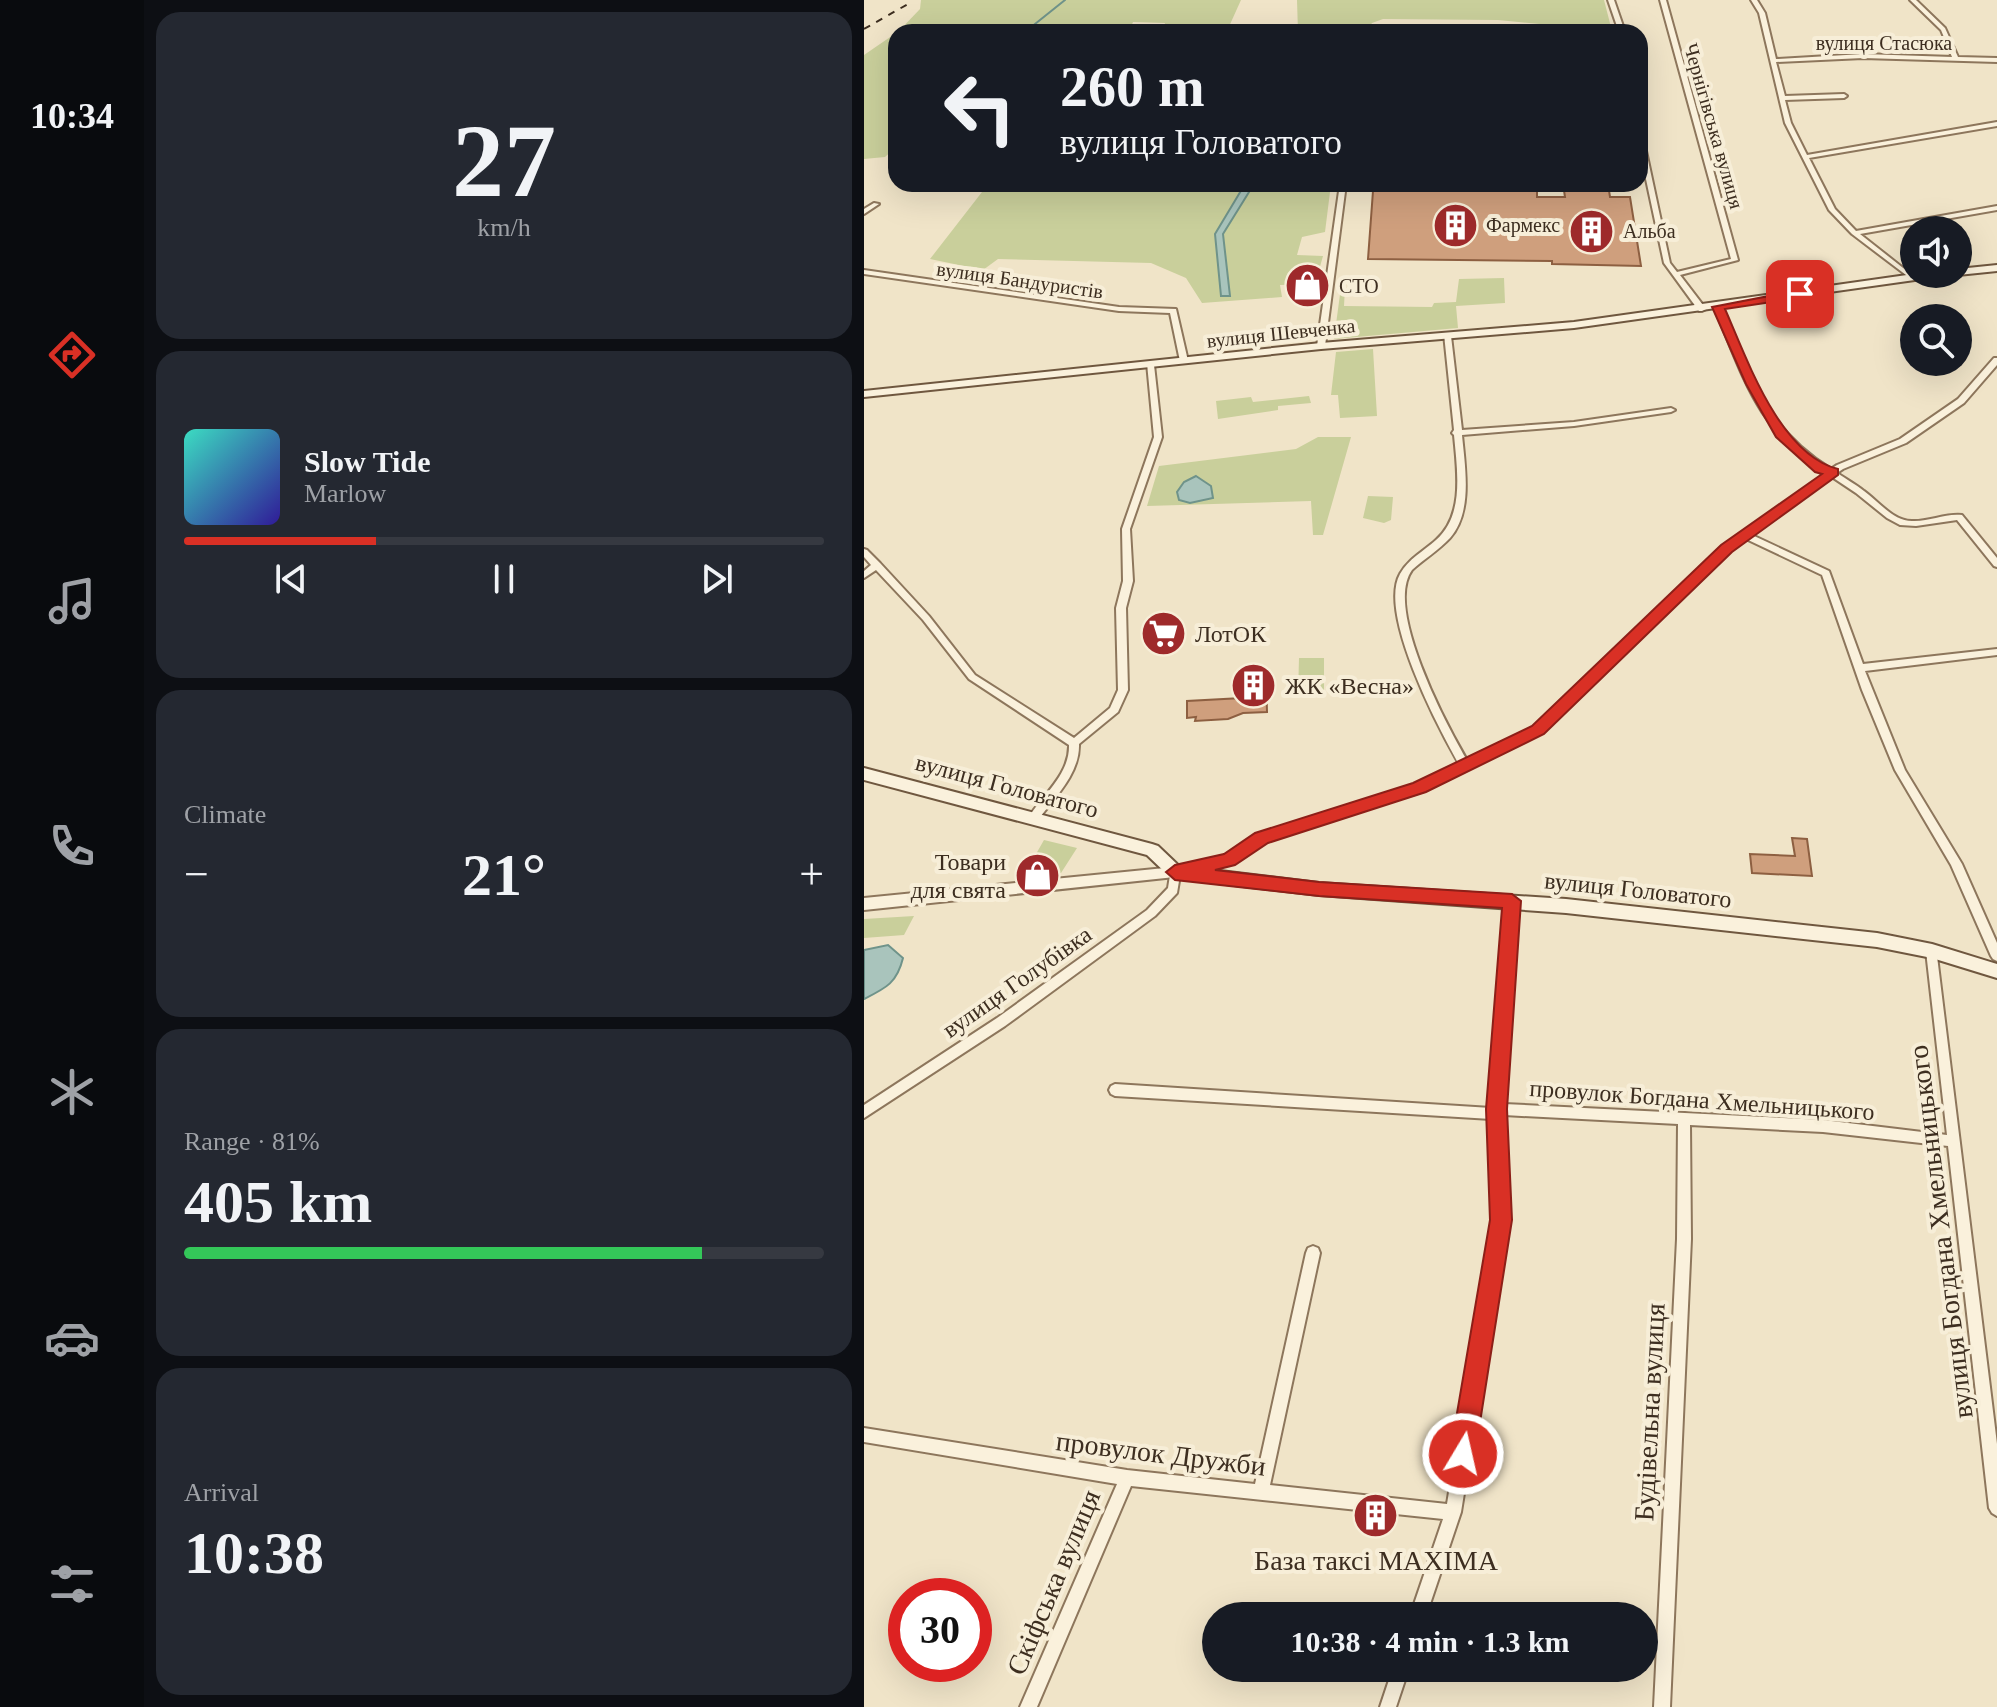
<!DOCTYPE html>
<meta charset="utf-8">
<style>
body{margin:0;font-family:"Times New Roman",serif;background:#242831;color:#f1f3f6;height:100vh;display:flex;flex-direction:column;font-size:30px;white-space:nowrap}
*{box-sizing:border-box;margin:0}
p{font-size:26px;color:#9ea1a6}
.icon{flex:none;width:44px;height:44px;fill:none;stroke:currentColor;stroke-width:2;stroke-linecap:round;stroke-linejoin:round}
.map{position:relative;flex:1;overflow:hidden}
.side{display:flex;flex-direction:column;gap:12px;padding:12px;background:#0d0f14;width:720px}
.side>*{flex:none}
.banner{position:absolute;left:24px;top:24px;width:760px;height:168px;border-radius:24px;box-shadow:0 8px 32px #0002;background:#171b24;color:#f1f3f6;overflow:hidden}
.tools{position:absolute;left:1036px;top:216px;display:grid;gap:16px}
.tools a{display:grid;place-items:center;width:72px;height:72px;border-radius:50%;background:#171b24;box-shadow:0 8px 32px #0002;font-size:40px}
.speed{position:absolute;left:24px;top:1578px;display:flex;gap:16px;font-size:40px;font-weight:700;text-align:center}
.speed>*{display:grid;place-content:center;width:104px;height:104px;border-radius:50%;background:#171b24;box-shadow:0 8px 32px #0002;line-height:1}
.speed .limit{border:12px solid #d22;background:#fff;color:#111}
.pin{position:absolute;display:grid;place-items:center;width:68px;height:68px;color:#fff;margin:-34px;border-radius:16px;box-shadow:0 4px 12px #0006}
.me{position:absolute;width:88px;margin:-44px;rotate:9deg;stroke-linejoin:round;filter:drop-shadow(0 0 6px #0008)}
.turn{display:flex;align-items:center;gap:28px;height:168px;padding:0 40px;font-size:36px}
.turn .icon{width:104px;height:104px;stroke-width:2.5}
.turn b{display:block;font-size:56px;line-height:68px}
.big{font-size:60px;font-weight:600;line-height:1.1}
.side .widget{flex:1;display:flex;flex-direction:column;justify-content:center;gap:12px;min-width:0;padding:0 28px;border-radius:24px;background:#242831}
.side .dial{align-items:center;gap:0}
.dial b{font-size:104px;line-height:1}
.song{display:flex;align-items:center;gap:24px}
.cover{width:96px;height:96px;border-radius:12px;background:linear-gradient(135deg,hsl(170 70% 55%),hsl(250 70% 35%))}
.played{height:8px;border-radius:4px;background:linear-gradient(90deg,#d93025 30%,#363941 30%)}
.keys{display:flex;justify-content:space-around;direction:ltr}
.heat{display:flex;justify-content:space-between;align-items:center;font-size:44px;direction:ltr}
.charge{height:12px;border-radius:6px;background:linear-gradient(90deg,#34c759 81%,#363941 0)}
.trip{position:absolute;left:338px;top:1602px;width:456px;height:80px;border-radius:40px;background:#171b24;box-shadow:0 8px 32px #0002;font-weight:600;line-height:80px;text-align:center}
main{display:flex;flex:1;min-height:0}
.dock{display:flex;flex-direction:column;width:144px;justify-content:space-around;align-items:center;background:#090b0e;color:#9ea1a6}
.dock .icon{width:56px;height:56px}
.dock .active{color:#d93025}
.dock b{font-size:36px;color:#f1f3f6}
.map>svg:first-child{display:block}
</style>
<main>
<nav class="dock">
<b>10:34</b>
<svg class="icon active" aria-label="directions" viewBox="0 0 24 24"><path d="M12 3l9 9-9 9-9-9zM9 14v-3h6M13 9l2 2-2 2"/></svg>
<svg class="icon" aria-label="music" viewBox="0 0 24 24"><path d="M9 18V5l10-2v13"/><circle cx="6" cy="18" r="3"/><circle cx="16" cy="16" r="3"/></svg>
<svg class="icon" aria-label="phone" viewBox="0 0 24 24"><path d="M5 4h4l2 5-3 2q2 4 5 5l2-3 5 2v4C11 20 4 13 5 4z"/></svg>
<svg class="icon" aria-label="climate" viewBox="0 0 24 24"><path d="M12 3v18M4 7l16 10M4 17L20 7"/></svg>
<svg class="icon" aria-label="car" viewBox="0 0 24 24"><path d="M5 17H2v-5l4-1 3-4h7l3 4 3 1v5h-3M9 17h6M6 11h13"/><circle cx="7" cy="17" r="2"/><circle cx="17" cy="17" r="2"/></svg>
<svg class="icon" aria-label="filters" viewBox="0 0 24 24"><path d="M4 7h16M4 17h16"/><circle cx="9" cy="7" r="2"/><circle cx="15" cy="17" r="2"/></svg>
</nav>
<section class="side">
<div class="widget dial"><b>27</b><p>km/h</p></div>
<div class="widget">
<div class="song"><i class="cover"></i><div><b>Slow Tide</b><p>Marlow</p></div></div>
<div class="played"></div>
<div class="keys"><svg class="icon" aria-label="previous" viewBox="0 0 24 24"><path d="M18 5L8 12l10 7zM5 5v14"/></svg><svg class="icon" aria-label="pause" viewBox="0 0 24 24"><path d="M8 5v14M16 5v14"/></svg><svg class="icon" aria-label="next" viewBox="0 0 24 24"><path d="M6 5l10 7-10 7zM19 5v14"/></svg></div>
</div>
<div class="widget"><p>Climate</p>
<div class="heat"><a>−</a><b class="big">21°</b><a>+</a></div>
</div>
<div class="widget"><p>Range · 81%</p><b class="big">405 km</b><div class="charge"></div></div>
<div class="widget"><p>Arrival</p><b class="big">10:38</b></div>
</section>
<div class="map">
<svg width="1133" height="1707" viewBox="0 0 1133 1707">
<rect width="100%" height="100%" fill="#f0e4c8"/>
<path fill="#c9cf9b" d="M57,0H377L363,31L299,30L301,23L269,22L265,32H34L56,9Z
M433,0H740L748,31L634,20L519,19L508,23L502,32H434Z
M32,33V147L21,157L0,159V55Z
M135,184H467L461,232L438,237L433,255L459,256L451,284L416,285L418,297L338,303L322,278L287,263L134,259L119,270L66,259L118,192Z
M487,184H603V191L486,189Z
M640,278L641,303L592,306L594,328L470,339L477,287H481L480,306L568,307L570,303L592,302L595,279Z
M509,349L513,416L476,418L474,395H467L472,352Z
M445,396L447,403L414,406V410L354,419L352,401L387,397L389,402Z
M454,437H487L459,535H449L447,501L283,506L295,466L432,449Z
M504,496L529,497L527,520L520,523L499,518Z
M435,658H460V695L434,696Z
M180,840L213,848L197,873L160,875Z
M50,916L40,935L0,938V919Z"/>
<path fill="#a9c4bc" stroke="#6f938a" stroke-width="2" d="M381,184H390L359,234L366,296H357L351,234Z
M332,476L347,486L349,498L326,503L315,500L313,492L320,482Z
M24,945L39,958C33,983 22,988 0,999V950Z"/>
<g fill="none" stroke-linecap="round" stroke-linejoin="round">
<path stroke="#6f938a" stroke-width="2" d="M161,32L201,0"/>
</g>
<path fill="#cf9f7d" stroke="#8d5f41" stroke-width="2" d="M699,184H744L746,197H766L777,266L688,264V261L504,259L509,191H673V197H701Z
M398,672L402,675L403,712L379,713L364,719L331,721L332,717L323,718V701L378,698L379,674Z
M928,838L943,839L948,876L888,873L886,854L931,856Z"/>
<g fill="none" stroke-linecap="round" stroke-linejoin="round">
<defs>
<path id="minor" d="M744,0H750L761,32H755Z
M796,0H802L874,260L816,275L842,309L838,311H835L800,263L776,151V135L779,137L806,263L813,272L867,259Z
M887,0H893L901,13L912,59L999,54L1088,57L1077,30L1046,0H1052L1081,28L1094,57L1133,58V62L999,58L912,62L921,96L980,94L983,96L980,98L921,100L927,123L943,155L1133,122V126L945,158L971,209L992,231L1133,206V210L996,234L1048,275V277L1046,278L988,234L965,210L921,123L895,13Z
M476,184H482L461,346L457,348L453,346Z
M10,203L15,204L0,214V209Z
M0,270L255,307L312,309L324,361L320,363L316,361L306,313L255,311L0,274Z
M851,305L858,307C888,376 899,427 967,469L973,465L1036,439L1094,399L1130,358H1133V365L1100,403L1042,443L979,469L973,473C982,479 991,484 1000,491C1014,501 1029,521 1048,521C1065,522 1081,513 1098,515L1133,558V567L1130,566L1093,520L1052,526L1036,525L1023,518L992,493L968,477L888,535L965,571L999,664L1133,649V655L1001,671L1041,770L1098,864L1133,943V961L1129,959L1127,956L1087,865L1031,770L998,690L958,575L882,539L866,551L678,733L560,791L401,841L369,863L316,875L313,893L291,916L141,1026L0,1118V1105L133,1018L283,910L304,888L307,869L362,856L393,835L552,785L595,764C574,727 514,613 536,574C544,559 560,551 572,540C601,515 593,469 590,435L588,433L590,430L580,334L587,336L598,430L710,422L807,408L811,410L807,412L710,426L598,435C601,467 609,512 586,538C575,550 560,559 548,570C520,608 582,724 603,760L670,727L860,547L962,473C892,430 880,377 850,307Z
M283,363L290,365L298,437L266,529L269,581L262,608L264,690L254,712L215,744C216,774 190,798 173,821L169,822L164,818C179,795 206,774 205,745L105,679L59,620L12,570L0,578V571L7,565L0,557V549L3,550L16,563L65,616L111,675L210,738L246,708L254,690L252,608L259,581L258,529L290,437Z
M648,897L652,898L654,901L640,1104L959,1120L1083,1135L1062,951L1064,948L1068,946L1072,948L1133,1444V1516L1128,1513L1125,1508L1084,1146L959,1132L826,1125L827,1239L806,1707H790L813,1239L814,1124L640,1115L644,1220L597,1512L562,1616H546L579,1519L267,1486L173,1707H156L253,1484L0,1442V1428L263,1470L391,1484L442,1253L444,1248L449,1246L454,1248L456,1253L406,1485L583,1504L630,1220L627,1119L251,1096L247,1094L245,1090L247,1086L251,1084L627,1108L642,901L644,898Z
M529,1668H545L532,1707H516Z"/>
<path id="tertiary" d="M311,867L316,868L318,872L316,876L311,877L0,910V898Z"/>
<path id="secondary" d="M1133,265V271L1094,275L1090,274H1094V269Z
M1050,274H1077L1072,277L710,328L457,349L0,397V391L457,343L710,322Z
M0,768L288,844L294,846L315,866L455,883L702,899L1013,933L1068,944L1133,964V978L1068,958L1013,947L702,913L455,895L311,878L305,876L283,855L0,780Z"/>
</defs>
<use href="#minor" stroke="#8d765c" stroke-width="4"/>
<use href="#tertiary" stroke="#8d765c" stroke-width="4"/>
<use href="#secondary" stroke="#6f573f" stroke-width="4"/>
<use href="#minor" fill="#faf1dc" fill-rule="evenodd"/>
<use href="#tertiary" fill="#faf1dc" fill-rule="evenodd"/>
<use href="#secondary" fill="#faf1dc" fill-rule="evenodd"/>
<path stroke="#3d2e20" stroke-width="2" stroke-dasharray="7 7" stroke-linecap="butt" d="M0,29L44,4"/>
</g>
<path fill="#d93025" stroke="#8d1f18" stroke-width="2" d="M936,290L940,291V297L861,309C883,359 916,455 974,469V475L868,552L680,734L562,792L404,843L371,865L351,870L455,882L648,894L657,901L643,1109L648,1220L611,1454L607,1463L599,1466L590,1463L586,1454L626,1220L622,1109L638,908L455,896L311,880L302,872L311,865L360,854L391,833L549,783L668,726L857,545L958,474L951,472L912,437L882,384L848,307Z"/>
<defs>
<symbol id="building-disc" viewBox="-11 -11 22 22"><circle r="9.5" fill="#9e2a2b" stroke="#f7eed8"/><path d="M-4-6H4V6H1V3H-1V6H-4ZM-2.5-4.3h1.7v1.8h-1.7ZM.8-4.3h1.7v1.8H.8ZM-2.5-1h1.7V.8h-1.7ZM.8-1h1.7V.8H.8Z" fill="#fff"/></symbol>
<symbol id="shop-disc" viewBox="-11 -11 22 22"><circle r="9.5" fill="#9e2a2b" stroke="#f7eed8"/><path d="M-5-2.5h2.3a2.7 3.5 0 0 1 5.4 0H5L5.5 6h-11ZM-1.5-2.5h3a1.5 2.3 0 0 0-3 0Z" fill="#fff"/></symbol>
<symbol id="supermarket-disc" viewBox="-11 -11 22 22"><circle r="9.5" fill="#9e2a2b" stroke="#f7eed8"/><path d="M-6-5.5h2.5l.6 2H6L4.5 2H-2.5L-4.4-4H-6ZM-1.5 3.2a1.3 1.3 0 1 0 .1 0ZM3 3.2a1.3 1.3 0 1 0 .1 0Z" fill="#fff"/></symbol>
</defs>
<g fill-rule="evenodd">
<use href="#building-disc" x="566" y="200" width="51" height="51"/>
<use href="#building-disc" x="702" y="206" width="51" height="51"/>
<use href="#shop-disc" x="418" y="260" width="51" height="51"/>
<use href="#supermarket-disc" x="274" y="608" width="51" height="51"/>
<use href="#building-disc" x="364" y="660" width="51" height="51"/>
<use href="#shop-disc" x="148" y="850" width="51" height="51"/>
<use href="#building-disc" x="486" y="1490" width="51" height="51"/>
</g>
<g text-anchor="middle" stroke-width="8" stroke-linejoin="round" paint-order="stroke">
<g font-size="20" fill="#3d2e20" stroke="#f7eed8">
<text x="1020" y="50">вулиця Стасюка</text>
<text transform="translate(850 126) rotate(74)" y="7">Чернігівська вулиця</text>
<text transform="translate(156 280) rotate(8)" y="7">вулиця Бандуристів</text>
<text transform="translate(417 333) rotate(-6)" y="7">вулиця Шевченка</text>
</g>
<g font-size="20" fill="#3d2e20" stroke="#f7eed8" text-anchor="start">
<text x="622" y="232">Фармекс</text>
<text x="759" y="238">Альба</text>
<text x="475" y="293">СТО</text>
</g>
<g font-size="24" fill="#3d2e20" stroke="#f7eed8" text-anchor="start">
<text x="331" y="642">ЛотОК</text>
<text x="421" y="694">ЖК «Весна»</text>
<text x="142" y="870" text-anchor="end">Товари<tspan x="142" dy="28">для свята</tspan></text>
</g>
<g font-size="24" fill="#3d2e20" stroke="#f7eed8">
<text transform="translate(143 786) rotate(15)" y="8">вулиця Головатого</text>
<text transform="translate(774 890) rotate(6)" y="8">вулиця Головатого</text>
<text transform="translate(153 982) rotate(-35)" y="8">вулиця Голубівка</text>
<text transform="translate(838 1100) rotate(4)" y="8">провулок Богдана Хмельницького</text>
</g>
<g font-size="28" fill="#3d2e20" stroke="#f7eed8">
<text transform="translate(1076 1232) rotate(-97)" y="10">вулиця Богдана Хмельницького</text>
<text transform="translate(785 1412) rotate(-87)" y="10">Будівельна вулиця</text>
<text transform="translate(297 1453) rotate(7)" y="10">провулок Дружби</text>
<text transform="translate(189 1582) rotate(-67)" y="10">Скіфська вулиця</text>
</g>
<g font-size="28" fill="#3d2e20" stroke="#f7eed8">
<text x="512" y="1570">База таксі MAXIMA</text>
</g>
</g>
</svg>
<div class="tools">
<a><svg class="icon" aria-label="sound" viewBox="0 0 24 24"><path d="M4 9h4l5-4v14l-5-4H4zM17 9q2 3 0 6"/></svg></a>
<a><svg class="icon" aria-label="search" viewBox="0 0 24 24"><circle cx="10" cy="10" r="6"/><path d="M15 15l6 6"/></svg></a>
</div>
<div class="speed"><div class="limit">30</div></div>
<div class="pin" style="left:936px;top:294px;background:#d93025"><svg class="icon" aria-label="arrive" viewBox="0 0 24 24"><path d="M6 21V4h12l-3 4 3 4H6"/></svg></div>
<svg class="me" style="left:599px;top:1454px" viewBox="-20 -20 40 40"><circle r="17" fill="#d93025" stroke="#fff" stroke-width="3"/><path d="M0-11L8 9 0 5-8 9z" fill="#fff"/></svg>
<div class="trip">10:38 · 4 min · 1.3 km</div>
<div class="banner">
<div class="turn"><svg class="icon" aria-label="left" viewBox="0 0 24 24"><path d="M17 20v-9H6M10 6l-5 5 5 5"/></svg><div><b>260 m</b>вулиця Головатого</div></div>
</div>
</div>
</main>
